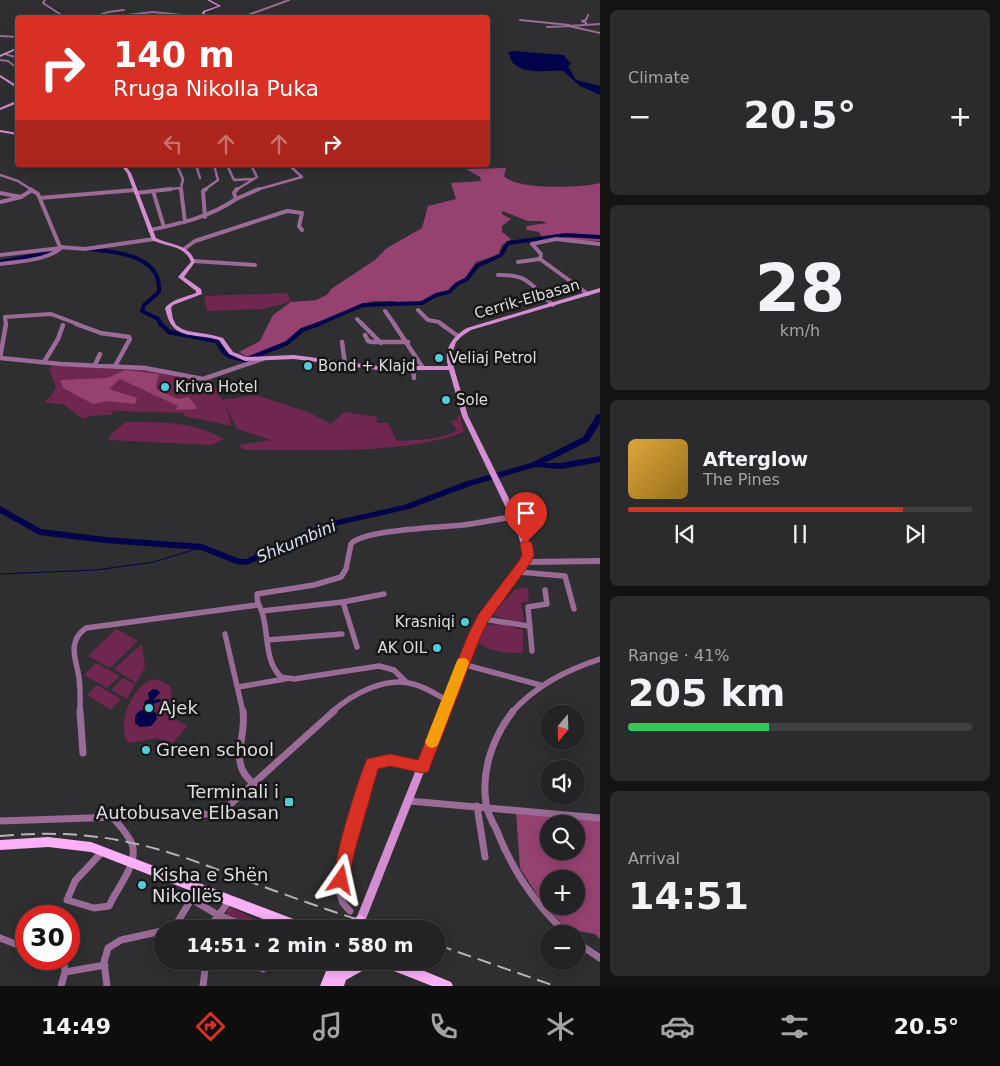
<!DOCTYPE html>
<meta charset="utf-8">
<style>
body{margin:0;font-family:"DejaVu Sans",sans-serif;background:#2b2a2c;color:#f1f3f6;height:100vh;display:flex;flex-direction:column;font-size:19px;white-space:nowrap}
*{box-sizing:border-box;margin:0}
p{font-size:16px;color:#a3a4a6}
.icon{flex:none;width:28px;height:28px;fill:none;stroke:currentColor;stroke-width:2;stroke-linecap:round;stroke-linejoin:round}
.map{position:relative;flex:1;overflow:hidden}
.sheet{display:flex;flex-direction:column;gap:10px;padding:10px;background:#131314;width:400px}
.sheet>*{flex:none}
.top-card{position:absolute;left:15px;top:15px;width:475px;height:152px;border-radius:5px;box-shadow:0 2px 12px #0003,0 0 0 1px #403f41;background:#d93025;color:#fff;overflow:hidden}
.needle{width:32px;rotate:199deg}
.tools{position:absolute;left:540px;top:705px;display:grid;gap:10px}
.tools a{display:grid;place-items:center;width:45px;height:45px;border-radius:50%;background:#232224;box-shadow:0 2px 12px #0003,0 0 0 1px #403f41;font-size:25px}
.speed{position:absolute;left:15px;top:905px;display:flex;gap:10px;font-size:25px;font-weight:700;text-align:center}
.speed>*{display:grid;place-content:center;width:65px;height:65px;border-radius:50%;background:#232224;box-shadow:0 2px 12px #0003,0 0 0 1px #403f41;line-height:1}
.speed .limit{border:8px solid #d22;background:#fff;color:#111}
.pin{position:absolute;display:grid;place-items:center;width:42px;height:42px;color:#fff;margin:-51px -21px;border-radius:50% 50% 50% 0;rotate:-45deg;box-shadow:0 0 5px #0007}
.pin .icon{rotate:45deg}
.me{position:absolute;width:55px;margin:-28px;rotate:11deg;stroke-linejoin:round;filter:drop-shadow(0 0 4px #0008)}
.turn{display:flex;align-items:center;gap:18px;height:105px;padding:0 15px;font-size:22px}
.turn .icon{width:65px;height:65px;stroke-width:2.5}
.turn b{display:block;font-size:35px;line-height:42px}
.lanes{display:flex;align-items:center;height:48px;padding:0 15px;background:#0003;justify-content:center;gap:25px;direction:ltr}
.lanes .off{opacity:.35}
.big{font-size:38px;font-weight:700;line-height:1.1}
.sheet .widget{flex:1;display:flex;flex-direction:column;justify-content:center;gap:8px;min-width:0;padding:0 18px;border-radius:8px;background:#2b2a2c}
.sheet .dial{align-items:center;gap:0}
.dial b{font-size:65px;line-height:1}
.song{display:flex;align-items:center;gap:15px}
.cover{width:60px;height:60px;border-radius:8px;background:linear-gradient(135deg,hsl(40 70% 55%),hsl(40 70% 35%))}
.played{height:5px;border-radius:2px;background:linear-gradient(90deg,#d93025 80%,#403f41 80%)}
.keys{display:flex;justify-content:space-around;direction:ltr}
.heat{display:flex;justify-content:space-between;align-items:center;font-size:28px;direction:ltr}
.charge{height:8px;border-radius:4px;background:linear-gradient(90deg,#34c759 41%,#403f41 0)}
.trip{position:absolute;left:154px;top:920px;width:292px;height:50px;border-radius:25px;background:#232224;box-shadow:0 2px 12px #0003,0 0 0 1px #403f41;font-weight:700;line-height:50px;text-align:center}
.dock{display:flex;height:80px;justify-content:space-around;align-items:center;background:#0e0e0e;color:#a3a4a6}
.dock .icon{width:35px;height:35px}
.dock .active{color:#d93025}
.dock b{font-size:22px;color:#f1f3f6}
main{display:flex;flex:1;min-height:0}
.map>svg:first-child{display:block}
</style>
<main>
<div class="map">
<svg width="600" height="986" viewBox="0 0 600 986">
<rect width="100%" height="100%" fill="#2f2e30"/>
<path fill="#6f264f" d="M287,293L291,302L262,309L207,311L204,296Z
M52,366L123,368L161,372L201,383L211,379L222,400L256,395L308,412L331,424L344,412L378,417L376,423H388L397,441C417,440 441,440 457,430L450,421L458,420L457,416L460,415L464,432C399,456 313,449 244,450L239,445L271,440L237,429L225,405L232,426L184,416L183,413L114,411L111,415L91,416L83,419L63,404L47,403L45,401L51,396L56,387L49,369Z
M125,422C159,422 193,421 224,439L212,445L108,440C112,431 119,429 125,422Z
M521,588H528L529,602L521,603L524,621L518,622L494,616V613L514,590Z
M503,624L523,630V652C511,655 488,651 478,643L485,625Z
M116,629L138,641L110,668L88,656Z
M142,644L145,667L136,683L114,669Z
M96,663L120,676L107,688L84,675Z
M123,678L135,684L127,699L111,690Z
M152,679L162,681L170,686L175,719L187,726L170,746L157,738L128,743C116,723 132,687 152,679Z
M97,685L121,699L111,710L87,695Z
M229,907L266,924L268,929H259L226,915Z"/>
<path fill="#964270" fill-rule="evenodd" d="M506,168L504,176C516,190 582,188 600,183V241L543,239L539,232L527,230L526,226L548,223L541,221H528L502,211V214L511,219L502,226V232L511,239L502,245L498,255L476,262L465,278L446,292L419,302L406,304L393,301H373L359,305L333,318L301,329L287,341L267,351L247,357L239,352L260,341L273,315L291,302L316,300L327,295L331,289L375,260L387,248L422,228L428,206L456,199L451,183L481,181L480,177L466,169Z
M125,370L159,374L156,386L157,390L178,399L188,397L195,405L196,409L175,410L178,406L120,379L109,389L137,398L135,404L107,401L93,404L63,388L60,380L107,378Z
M516,812L600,821V939L595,934L567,929L541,901L520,868ZM549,824H576V851H549ZM549,879H576V906H549Z"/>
<path fill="#03034b" d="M515,51L563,55L571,64L568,66L576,80L600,86V95L580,86L563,71C548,70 524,75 513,63C511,61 510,55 508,52Z
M153,689L158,690L160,693L153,700L160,699L162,701L153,704L152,709L156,713L157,719L151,726L140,727L135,723V716L138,712L146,708L144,702L149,699L148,693Z"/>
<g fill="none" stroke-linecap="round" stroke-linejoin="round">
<path stroke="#03034b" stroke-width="1" d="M0,574L96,570L154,562L202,547"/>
<path stroke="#03034b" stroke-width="4" d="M86,249C108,251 151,253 158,280C159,284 159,288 159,292L144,305L142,311L158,319L161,325
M0,262L43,254L55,249
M316,325L363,305L422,303L436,295L449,292L457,284L467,279L477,266L501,255L508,243L566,235L600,237"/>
<path stroke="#03034b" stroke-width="4.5" d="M161,324L169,332L217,341L223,351L229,356L245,360L287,343L302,330L319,324"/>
<path fill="#03034b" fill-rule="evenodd" d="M597,414H600V423L589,441L545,463H561L600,456V462L561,469L536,467L470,486L409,509L330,527L247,565L236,564L201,550L105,543L39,535L0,513V506L41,529L105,537L202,544L240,559H246L324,523L404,505L464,482L531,463L583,437Z"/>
<path stroke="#996b96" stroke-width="2" d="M45,0L43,3L66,18
M109,17L153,12L182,15
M76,18L95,17
M92,18L108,12L124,10
M240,18L289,0
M520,20L569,25
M586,23L582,21L586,20L588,15
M600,24L569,26L600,33
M547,27L569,26
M0,36L18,37
M5,54L18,58
M0,60L8,61L18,69"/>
<path stroke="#996b96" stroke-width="2.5" d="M196,165L200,178
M227,165L234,180L252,179
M178,168L183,179L181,188
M0,175L18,181L32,190
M131,190H135
M160,190L181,188V190
M204,190L218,180L214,165
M236,190L257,177L251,165
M256,190L302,177L289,165"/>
<path stroke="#996b96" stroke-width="4" d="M30,189L38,194L60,247L85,249L154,239
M181,189L185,222
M153,191L164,227
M0,193L21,197
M136,193L171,189
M40,198L135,190
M236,199L259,189
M0,202L21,197L32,190
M205,217L203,191L206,189
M150,230C181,223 210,217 236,199L234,193L237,189
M184,249L195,241L287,211L302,213L299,226L302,230
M0,255L61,248
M193,261L255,265
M518,262L540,259
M0,264C20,261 47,261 62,247
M498,275C530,274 531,286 553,305
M588,294L540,259L541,254L532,244L556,239L600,244
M418,310L428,320L439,322L443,325
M385,311L395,325
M357,319L363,325
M6,325L5,317L51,314L80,325"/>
<path stroke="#996b96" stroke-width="4.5" d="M76,324L101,333L129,337L130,339L115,366
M362,324L381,343
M394,324L423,368
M441,324L458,336
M365,335L368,341L372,342H408
M342,342L345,364
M0,358L61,364L145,368L203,379L262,359
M0,358L6,324
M44,362L58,339L63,325
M95,365L100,354
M413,368L414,378"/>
<path stroke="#996b96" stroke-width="5.5" d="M519,572L565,576L574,609
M343,602L357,647
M262,611L343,602L384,594
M483,619L529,626
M225,634L243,712
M267,640L342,634
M532,651L528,607L547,604L545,590
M462,664L540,685
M406,682L394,670L379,666L294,679L281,677C264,661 269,633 262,612C259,603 257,606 257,594L314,585L341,577L346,569L351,544C361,530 443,527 463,525C480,523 496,519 513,517
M238,687L285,679
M80,712C80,699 81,684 78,672C74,655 69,640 86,628L257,605
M332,712C352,694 386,676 413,684C426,687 437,695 448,701
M512,712C537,685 566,670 600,659"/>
<path stroke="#996b96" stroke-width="7" d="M80,711L83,753
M243,711C247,740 227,763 254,784
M513,711C493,737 481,770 486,803C487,814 493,822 497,831C513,872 535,904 567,934
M409,801L600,818
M477,806L485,857
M0,821L209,814L225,809L334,711
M103,851L75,881L67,900L94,908L109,906C116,889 139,864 132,844C128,834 120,826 113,818
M191,899L218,915L253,929
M350,911L343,903L339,891L347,850L372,764L390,760L422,767
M171,929L177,923L198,888
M208,929L230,900
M276,929L279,920
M0,938L26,948
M576,942L600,958
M56,959L64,962L65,972L61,986
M263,969L265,961
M65,972L105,965
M107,986L104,962L108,948L121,940L162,931
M203,986L206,961"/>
<path stroke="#996b96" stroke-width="6" d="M525,562L600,561"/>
<path fill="#d58dd2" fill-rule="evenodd" d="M207,0H210L221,6L205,12L204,16L199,17L163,18L199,15L202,14L203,11L218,6Z
M18,47V49L0,57V55Z
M0,75L18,86V89L0,77Z
M18,100V103L0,110V108Z
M0,130L18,133V135L0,132Z
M121,165H125L131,173L156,238C171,246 189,243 195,262L184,277L201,289L202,294L173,305L171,308L173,319L176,325L182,329L188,331L212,335L223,338L233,352L246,357L294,355L378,366H448C443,349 453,336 467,328L600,288V292L471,330L462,336L456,342L453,351L452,361L468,416L525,531L532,555L527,565L520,577L489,617L478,635L364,924L363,928L360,929L355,928L354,924L470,635C486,607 511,585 524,555L517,531L462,416L449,370H378L294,359L245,361L229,354L219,340C192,332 172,342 165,308C172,299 186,297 196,293V291L178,277L191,262C185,245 166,247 152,240L127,173Z"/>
<path fill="#faaff6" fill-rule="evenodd" d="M48,837L91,842L304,923L308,925L310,929H289L91,852L48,847L0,850V840Z
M360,915L364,917L369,929H339L341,925Z
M330,961H353L352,964L356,961H400L451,982L453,986H432L389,969L362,971L346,980L344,986H320Z"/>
<path stroke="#b5b4b6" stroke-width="2" stroke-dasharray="14 7" stroke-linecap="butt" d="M0,836C44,832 89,833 132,843C172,851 210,867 248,881C294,898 341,915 388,929
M438,945L555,986"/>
</g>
<path fill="#d93025" stroke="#8d1f18" d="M526,539L532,543L534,555L531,562L488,621L481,635L428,772L422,773L390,766L378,769L355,850L347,885L341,888L335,885C329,871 359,776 367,759L390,754L418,760L468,635L478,615L519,561L522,555L520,543Z"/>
<path fill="#f59e0b" d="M463,658L467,659L469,663L439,742L437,746L432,748L427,746L425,742L456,663L458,659Z"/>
<g fill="#52cbd8" stroke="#171617" stroke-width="2">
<circle cx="439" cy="358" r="5"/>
<circle cx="308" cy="366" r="5"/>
<circle cx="165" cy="387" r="5"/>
<circle cx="446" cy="400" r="5"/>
<circle cx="465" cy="622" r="5"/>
<circle cx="437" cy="648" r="5"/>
<circle cx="149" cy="708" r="5"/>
<circle cx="146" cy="750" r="5"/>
<rect x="284" y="797" width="10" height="10" rx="2.5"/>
<circle cx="142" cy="885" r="5"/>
</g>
<g text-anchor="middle" stroke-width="5" stroke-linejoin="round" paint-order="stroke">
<g font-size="15" fill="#dedddf" stroke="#171617">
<text transform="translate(527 299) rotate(-16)" y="5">Cerrik-Elbasan</text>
</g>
<g font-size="15" fill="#dedddf" stroke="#171617" text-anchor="start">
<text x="449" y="363">Veliaj Petrol</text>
<text x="318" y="371">Bond + Klajd</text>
<text x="175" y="392">Kriva Hotel</text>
<text x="456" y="405">Sole</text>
<text x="455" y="627" text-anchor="end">Krasniqi</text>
<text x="427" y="653" text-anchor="end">AK OIL</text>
</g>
<g font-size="16" font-style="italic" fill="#d8e1f7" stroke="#171617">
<text transform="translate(296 541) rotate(-23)" y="6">Shkumbini</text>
</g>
<g font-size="18" fill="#dedddf" stroke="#171617" text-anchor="start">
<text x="159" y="714">Ajek</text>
<text x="156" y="756">Green school</text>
<text x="279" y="798" text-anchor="end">Terminali i<tspan x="279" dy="21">Autobusave Elbasan</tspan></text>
<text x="152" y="881">Kisha e Shën<tspan x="152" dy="21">Nikollës</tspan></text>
</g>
</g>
</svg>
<div class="tools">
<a><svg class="needle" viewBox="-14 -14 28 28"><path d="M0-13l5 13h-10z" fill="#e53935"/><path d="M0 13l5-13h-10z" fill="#a3a4a6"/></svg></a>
<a><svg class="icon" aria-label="sound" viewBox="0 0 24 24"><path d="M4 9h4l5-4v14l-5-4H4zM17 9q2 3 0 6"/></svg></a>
<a><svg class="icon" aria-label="search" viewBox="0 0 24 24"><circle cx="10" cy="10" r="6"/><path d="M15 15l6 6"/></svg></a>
<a>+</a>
<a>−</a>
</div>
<div class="speed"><div class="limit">30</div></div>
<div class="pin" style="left:526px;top:543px;background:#d93025"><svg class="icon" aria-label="arrive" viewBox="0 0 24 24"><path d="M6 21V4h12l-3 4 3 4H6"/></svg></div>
<svg class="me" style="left:341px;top:880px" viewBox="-20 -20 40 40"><path d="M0-17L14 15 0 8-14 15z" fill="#d93025" stroke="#fff" stroke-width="4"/></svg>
<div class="trip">14:51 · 2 min · 580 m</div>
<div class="top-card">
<div class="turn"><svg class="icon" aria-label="right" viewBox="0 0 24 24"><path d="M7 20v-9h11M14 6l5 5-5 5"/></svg><div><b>140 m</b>Rruga Nikolla Puka</div></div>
<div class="lanes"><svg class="icon off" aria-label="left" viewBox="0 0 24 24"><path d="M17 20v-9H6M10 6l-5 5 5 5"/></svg><svg class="icon off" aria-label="ahead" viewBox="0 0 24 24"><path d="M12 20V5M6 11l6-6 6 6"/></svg><svg class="icon off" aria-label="ahead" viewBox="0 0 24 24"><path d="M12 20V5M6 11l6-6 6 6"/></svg><svg class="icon" aria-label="right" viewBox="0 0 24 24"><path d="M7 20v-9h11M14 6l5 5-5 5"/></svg></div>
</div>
</div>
<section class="sheet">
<div class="widget"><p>Climate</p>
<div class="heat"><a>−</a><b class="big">20.5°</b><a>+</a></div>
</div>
<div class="widget dial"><b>28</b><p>km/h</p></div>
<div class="widget">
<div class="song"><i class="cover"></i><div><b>Afterglow</b><p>The Pines</p></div></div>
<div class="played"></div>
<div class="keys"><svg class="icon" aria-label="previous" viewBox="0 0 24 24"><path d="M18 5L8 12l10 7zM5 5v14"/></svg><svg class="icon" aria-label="pause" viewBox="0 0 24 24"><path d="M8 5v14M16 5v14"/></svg><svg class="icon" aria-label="next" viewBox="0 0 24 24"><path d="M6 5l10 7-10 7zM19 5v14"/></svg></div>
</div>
<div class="widget"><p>Range · 41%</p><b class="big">205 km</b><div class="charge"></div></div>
<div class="widget"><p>Arrival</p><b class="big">14:51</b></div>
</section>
</main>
<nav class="dock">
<b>14:49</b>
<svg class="icon active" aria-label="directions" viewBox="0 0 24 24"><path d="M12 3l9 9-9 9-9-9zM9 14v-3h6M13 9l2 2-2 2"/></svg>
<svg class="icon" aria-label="music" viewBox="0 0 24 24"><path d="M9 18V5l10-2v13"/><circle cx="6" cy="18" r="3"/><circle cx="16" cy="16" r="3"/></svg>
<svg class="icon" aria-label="phone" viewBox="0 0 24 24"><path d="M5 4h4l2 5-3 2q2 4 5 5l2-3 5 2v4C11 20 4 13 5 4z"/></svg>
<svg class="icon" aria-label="climate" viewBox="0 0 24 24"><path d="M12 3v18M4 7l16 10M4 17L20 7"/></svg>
<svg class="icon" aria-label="car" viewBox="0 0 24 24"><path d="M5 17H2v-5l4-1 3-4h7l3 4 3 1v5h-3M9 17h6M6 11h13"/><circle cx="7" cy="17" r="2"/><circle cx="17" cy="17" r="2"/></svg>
<svg class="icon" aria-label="filters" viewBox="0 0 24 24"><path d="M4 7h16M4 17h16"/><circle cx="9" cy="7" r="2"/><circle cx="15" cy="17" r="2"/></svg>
<b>20.5°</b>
</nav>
